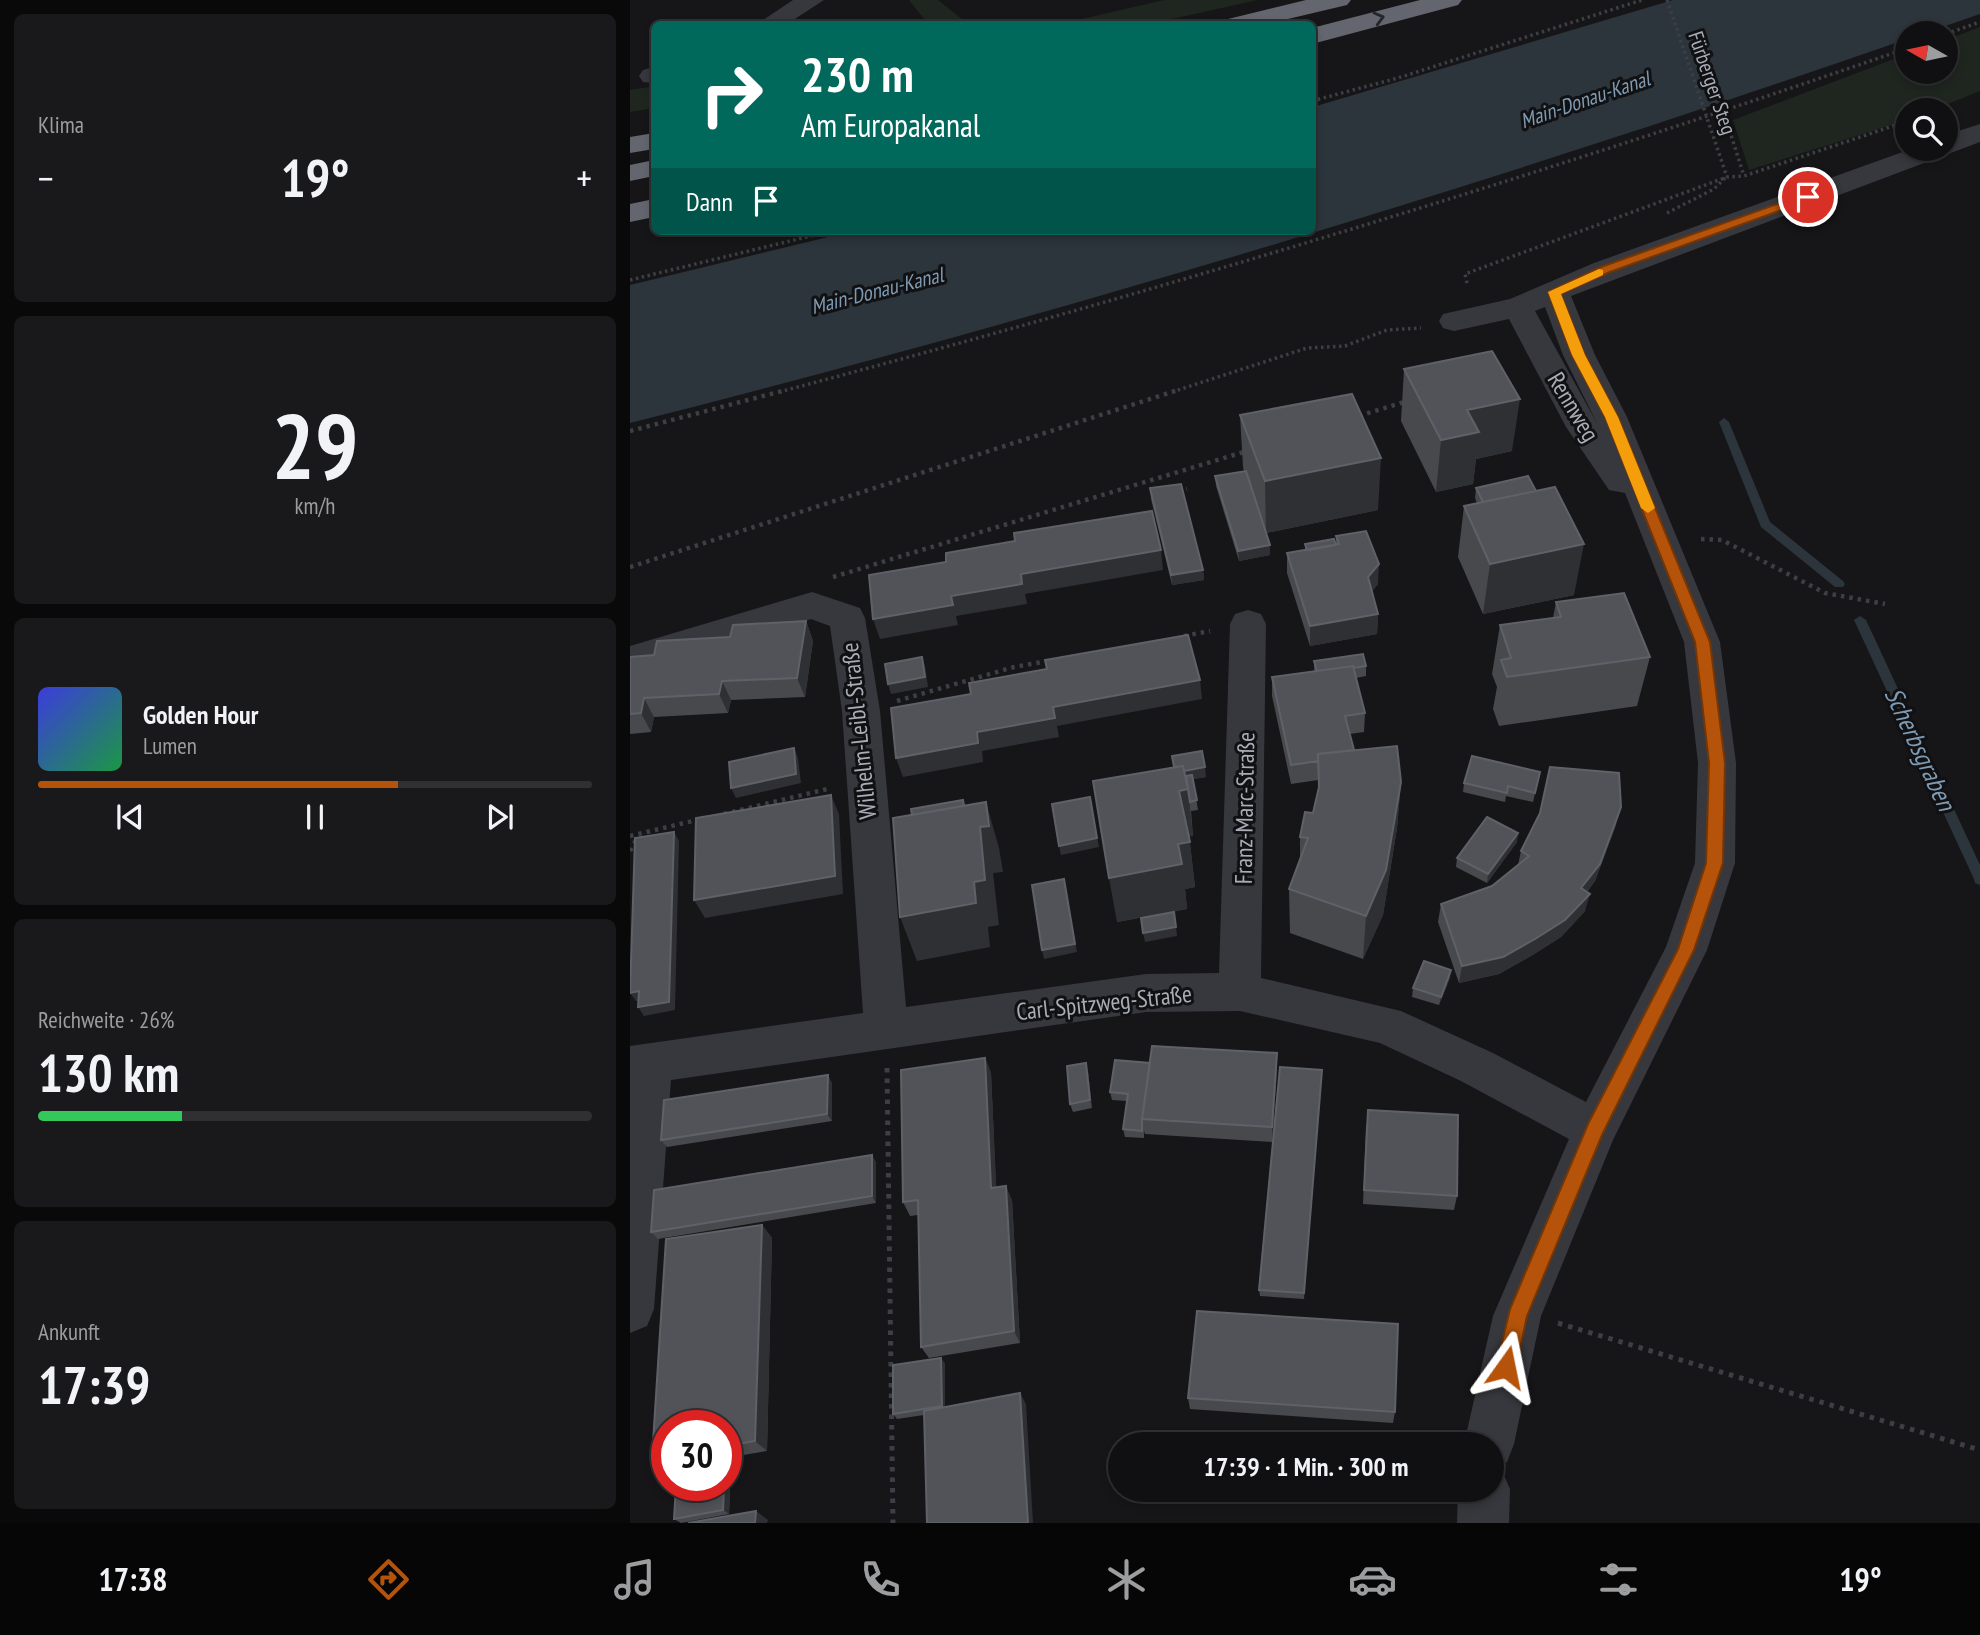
<!DOCTYPE html>
<html lang="de">
<meta charset="utf-8">
<style>
body{margin:0;font-family:"PT Sans Narrow",sans-serif;background:#19191b;color:#f1f3f6;height:100vh;display:flex;flex-direction:column;font-size:26px;white-space:nowrap}
*{box-sizing:border-box;margin:0}
p{font-size:23px;color:#9c9d9f}
.icon{flex:none;width:38px;height:38px;fill:none;stroke:currentColor;stroke-width:2;stroke-linecap:round;stroke-linejoin:round}
.map{position:relative;flex:1;overflow:hidden}
.sheet{display:flex;flex-direction:column;gap:14px;padding:14px;background:#09090a;width:630px}
.sheet>*{flex:none}
.guide{position:absolute;left:21px;top:21px;width:665px;height:214px;border-radius:10px;box-shadow:0 4px 10px #0003,0 0 0 2px #303032;background:#00695c;color:#fff;overflow:hidden}
.needle{width:46px;rotate:279deg}
.buttons{position:absolute;left:1265px;top:21px;display:grid;gap:14px}
.buttons a{display:grid;place-items:center;width:63px;height:63px;border-radius:50%;background:#101012;box-shadow:0 4px 10px #0003,0 0 0 2px #303032;font-size:35px}
.speed{position:absolute;left:21px;top:1410px;display:flex;gap:14px;font-size:35px;font-weight:700;text-align:center}
.speed>*{display:grid;place-content:center;width:91px;height:91px;border-radius:50%;background:#101012;box-shadow:0 4px 10px #0003,0 0 0 2px #303032;line-height:1}
.speed .limit{border:10px solid #d22;background:#fff;color:#111}
.pin{position:absolute;display:grid;place-items:center;width:60px;height:60px;color:#fff;margin:-30px;border:4px solid #fff;border-radius:50%;box-shadow:0 2px 7px #0007}
.me{position:absolute;width:77px;margin:-38px;rotate:12deg;stroke-linejoin:round;filter:drop-shadow(0 0 5px #0008)}
.turn{display:flex;align-items:center;gap:24px;height:147px;padding:0 35px;font-size:32px}
.turn .icon{width:91px;height:91px;stroke-width:2.5}
.turn b{display:block;font-size:49px;line-height:60px}
.then{display:flex;align-items:center;height:66px;padding:0 35px;background:#0003;gap:14px;font-size:26px}
.big{font-size:52px;font-weight:600;line-height:1.1}
.sheet .card{flex:1;display:flex;flex-direction:column;justify-content:center;gap:10px;min-width:0;padding:0 24px;border-radius:10px;background:#19191b}
.sheet .dial{align-items:center;gap:0}
.dial b{font-size:91px;line-height:1}
.song{display:flex;align-items:center;gap:21px}
.cover{width:84px;height:84px;border-radius:10px;background:linear-gradient(135deg,hsl(240 70% 55%),hsl(140 70% 35%))}
.played{height:7px;border-radius:4px;background:linear-gradient(90deg,#b45309 65%,#303032 65%)}
.keys{display:flex;justify-content:space-around;direction:ltr}
.heat{display:flex;justify-content:space-between;align-items:center;font-size:38px;direction:ltr}
.charge{height:10px;border-radius:5px;background:linear-gradient(90deg,#34c759 26%,#303032 0)}
.trip{position:absolute;left:478px;top:1432px;width:396px;height:70px;border-radius:35px;background:#101012;box-shadow:0 4px 10px #0003,0 0 0 2px #303032;font-weight:600;line-height:70px;text-align:center}
.tabs{display:flex;height:112px;justify-content:space-around;align-items:center;background:#060607;color:#9c9d9f}
.tabs .icon{width:49px;height:49px}
.tabs .current{color:#b45309}
.tabs b{font-size:32px;color:#f1f3f6}
main{display:flex;flex:1;min-height:0}
.map>svg:first-child{display:block}
</style>
<main>
<section class="sheet">
<div class="card"><p>Klima</p>
<div class="heat"><a>−</a><b class="big">19°</b><a>+</a></div>
</div>
<div class="card dial"><b>29</b><p>km/h</p></div>
<div class="card">
<div class="song"><i class="cover"></i><div><b>Golden Hour</b><p>Lumen</p></div></div>
<div class="played"></div>
<div class="keys"><svg class="icon" aria-label="previous" viewBox="0 0 24 24"><path d="M18 5L8 12l10 7zM5 5v14"/></svg><svg class="icon" aria-label="pause" viewBox="0 0 24 24"><path d="M8 5v14M16 5v14"/></svg><svg class="icon" aria-label="next" viewBox="0 0 24 24"><path d="M6 5l10 7-10 7zM19 5v14"/></svg></div>
</div>
<div class="card"><p>Reichweite · 26%</p><b class="big">130 km</b><div class="charge"></div></div>
<div class="card"><p>Ankunft</p><b class="big">17:39</b></div>
</section>
<div class="map">
<svg width="1350" height="1523" viewBox="0 0 1350 1523">
<rect width="100%" height="100%" fill="#161618"/>
<path fill="#1e261f" d="M279,0H308L338,24H298Z
M534,0H628L519,24H430Z
M1350,27V91L1303,110H1278L1277,120L1119,170L1103,120L1277,54L1278,72H1316V40Z
M24,86V108L0,112V90Z"/>
<path fill="#2c353c" d="M1043,0H1350V14L1295,33H1278L1277,39C857,185 431,314 0,423V285L223,231H682L683,107Z"/>
<g fill="none" stroke-linecap="round" stroke-linejoin="round">
<path fill="#2c353c" fill-rule="evenodd" d="M1094,418L1099,422L1140,522L1213,581L1215,584L1213,587H1205L1131,527L1089,422Z
M1230,616L1236,620L1350,865V885L1345,883L1344,879L1224,620Z"/>
<path stroke="#3d3f44" stroke-width="3.5" stroke-dasharray="2.5 3.5" stroke-linecap="butt" d="M1037,0L1097,177
M1316,34L1350,22
M682,101L768,78L1012,0
M1094,113L1114,176
M1037,213L1084,189L1096,177
M0,280L201,231
M837,283L835,274L1097,177L1114,176L1278,121
M149,392C530,291 906,177 1278,48
M542,392L677,348L715,346L757,330L791,328"/>
<path stroke="#3d3f44" stroke-width="4.5" stroke-dasharray="3.5 5" stroke-linecap="butt" d="M729,416L777,401
M0,431L156,390
M548,491L557,489
M1071,539L1092,540L1195,593L1255,604
M0,567L548,390
M203,577L617,451
M554,636L580,631
M267,701L384,667L418,661
M94,814L197,789
M0,836L71,819
M0,851L6,840"/>
<path stroke="#3d3f44" stroke-width="5" stroke-dasharray="4.5 6" stroke-linecap="butt" d="M257,1068L263,1523
M928,1323L1350,1450"/>
<path fill="#37383d" fill-rule="evenodd" d="M163,0H194L157,24H127Z
M24,67V83L13,82L9,76L13,70Z
M1350,124V142L941,296L965,355L997,417L1090,642L1106,763L1105,863L1077,950L983,1140L911,1316L884,1444L877,1462L864,1467L872,1471L880,1489L879,1523H827L828,1489H861V1444H834L863,1316L939,1139L831,1081L750,1043L610,1011L516,1012L41,1080L24,1309L17,1326L0,1333V1046L233,1013L212,711L200,626L181,619L0,674V646L182,592L230,608L235,618L250,711L276,1007L516,974L589,973L600,624L605,614L618,610L631,614L636,624L631,978L771,1011L863,1053L956,1102L1036,947L1065,863L1068,763L1054,642L995,493L979,490L936,427L879,319L824,331L813,328L809,321L813,314L880,299L964,263L1281,149H1316V135ZM915,307L933,355L968,425L905,311Z"/>
<path fill="#63666e" fill-rule="evenodd" d="M676,0H721L717,5L637,24H594L598,19Z
M790,0H832L828,5L682,44V28Z
M24,133V149L0,153V137Z
M24,160V176L0,181V165Z
M24,199V217L0,222V204Z"/>
</g>
<path fill="#47494d" d="M774,369L882,451L846,459L843,484L806,492L771,421Z
M610,415L748,510L636,533L640,555L609,561L586,486L585,476L614,471L613,467Z
M520,488L573,570L574,580L542,585L521,499Z
M846,488L944,595L853,614L828,557L834,506L847,503L845,498Z
M706,536L748,584L742,591L748,614L747,634L680,646L657,573V553L675,550V544L706,545Z
M926,602L1020,657L1007,706L869,726L863,709L867,687L862,674L870,625L923,618Z
M176,621L183,641L175,697L101,700L98,713L24,717L21,732L0,734V657L24,655L100,637Z
M684,661L736,666V676L726,678L735,713L734,732L720,734L724,750L771,782L767,828L753,915L733,959L660,933L659,889L670,859V837L683,813L688,794V780L661,784L642,696V677L684,671Z
M542,756L576,777L563,779L568,810L561,811L563,836H559L565,887L555,889L557,909L487,922L544,767Z
M910,772L903,802L876,796L875,802L833,792L834,783Z
M986,825L965,881L957,892L955,911L931,937L901,956L869,974L829,983L808,922L811,904L862,886L888,865L891,851Z
M887,842L857,883L826,867L827,858Z
M820,978L809,1005L782,997L783,988Z
M355,1058L361,1073L366,1187L382,1200L390,1343L299,1358L291,1347L288,1215L280,1216L273,1202Z
M647,1069L642,1142L515,1134L514,1131V1138L495,1137L493,1129L497,1101L482,1100L480,1092Z
M692,1070L674,1299L630,1296L629,1290Z
M458,1071L462,1108L443,1112L440,1104Z
M202,1083V1121L37,1147L31,1140Z
M736,1125L827,1196L824,1210L733,1204Z
M246,1162V1203L28,1239L21,1232Z
M132,1225L142,1238L137,1451L96,1458V1426H37V1468H36L22,1458L36,1239Z
M315,1363V1407L396,1404L294,1415L267,1419L263,1414Z
M558,1398L765,1412L763,1423L560,1409Z
M101,1466L99,1514L51,1523L44,1519Z"/>
<path fill="#2f3033" d="M890,399L882,451L846,459L843,484L806,492L811,440L837,410Z
M751,458L748,510L636,533L635,481Z
M954,544L944,595L853,614L860,564Z
M640,545V555L609,561L608,551Z
M531,550L533,570L395,594L397,604L326,616L328,625L250,639L243,619L391,574Z
M749,564L748,584L737,597L738,577Z
M573,570L574,580L542,585L541,575Z
M748,614L747,634L680,646V626Z
M176,621L183,641L175,697L167,678Z
M292,657L295,666L298,687L261,694L258,684Z
M570,680L572,699L427,726L429,737L352,751L353,762L273,777L266,758L423,707Z
M92,681L101,700L98,713L89,694Z
M14,698L24,717L21,732L11,713Z
M164,748L168,758L171,783L106,798L101,788Z
M575,767L576,777L546,782L545,772Z
M771,782L767,828L753,915L733,959L736,916Z
M558,789L563,836L554,837L549,791Z
M201,795L209,814L213,894L75,918L64,900Z
M460,797L469,847L431,855L429,846Z
M356,802L369,848L373,872L363,873L369,925L358,927L360,947L287,961L270,917L344,882L350,827Z
M991,807L986,825L965,881L946,906L951,888Z
M44,832L49,841L45,1010L14,1016L8,1007Z
M888,833L887,842L857,883L858,874Z
M560,842L565,887L555,889L557,909L487,922L479,878L548,844Z
M434,879L447,952L414,959L412,950Z
M960,894L955,911L931,937L901,956L869,974L829,983L832,966Z
M546,927L547,936L515,942L513,933Z
M821,970L820,978L809,1005L811,997Z
M9,991L15,1000L6,1001L0,993Z
M647,1053V1069L642,1142V1127Z
M355,1058L361,1073L367,1202L361,1188Z
M456,1063L458,1071L462,1108L460,1100Z
M198,1075L202,1083V1121L197,1114Z
M242,1155L246,1162V1203L242,1196Z
M376,1186L382,1200L390,1343L384,1331Z
M132,1225L142,1238L137,1451L125,1441Z
M311,1358L315,1363V1412L312,1406Z
M390,1393L396,1404L403,1523H398Z
M96,1462L101,1466L99,1514L93,1510L94,1486H96Z
M126,1511L138,1520L137,1523H125Z"/>
<path fill="#525359" stroke="#5f6168" stroke-width="2" d="M862,351L890,399L837,410L849,432L811,440L774,369Z
M722,394L751,458L635,481L610,415Z
M616,471L640,545L608,551L585,476Z
M898,476L906,491L853,502L846,488Z
M551,484L573,570L541,575L520,488Z
M925,487L954,544L860,564L834,506Z
M522,511L531,550L391,574L392,584L321,596L323,605L243,619L239,575L316,562V553L385,541L384,533Z
M736,531L749,564L738,577L748,614L680,626L657,553L709,544L706,536Z
M704,539L706,545L677,550L675,544Z
M994,593L1020,657L877,677L871,660L881,658L870,625L931,617L926,602Z
M176,621L167,678L92,681L89,694L14,698L11,713L0,714V657L24,655L27,641L100,637L103,625Z
M558,635L570,680L423,707L425,718L347,732L348,743L266,758L261,708L341,694L339,683L417,669L415,660Z
M733,654L736,666L724,668L723,666L687,671L684,661Z
M292,657L295,677L258,684L255,664Z
M723,666L735,713L715,716L724,750L688,754V761L661,765L642,677Z
M767,746L771,782L756,870L736,916L659,889L678,838L670,837L675,812L683,813L689,787L688,754Z
M164,748L166,774L101,788L99,762Z
M572,751L575,767L554,771L553,766L544,767L542,756Z
M842,756L910,772L905,793L878,786L877,793L834,783Z
M553,766L558,789L549,791L560,842L548,844L552,864L479,878L463,781Z
M920,767L989,773L991,807L970,864L951,888L960,894L935,920L905,939L873,957L832,966L811,904L862,886L899,856L891,851L910,813Z
M562,775L567,800L560,802L556,776Z
M201,795L205,876L64,900L66,818Z
M460,797L467,838L429,846L422,804Z
M333,800L334,806L282,815L281,809Z
M356,802L359,826L350,827L355,880L344,882L346,903L270,917L263,818Z
M857,817L888,833L858,874L827,858Z
M44,832L39,1002L8,1007L9,991L0,993L5,838Z
M434,879L445,944L412,950L402,885Z
M544,912L546,927L513,933L511,918Z
M794,961L821,970L811,997L783,988Z
M522,1046L647,1053L642,1127L512,1119Z
M355,1058L361,1188L376,1186L384,1331L291,1347L288,1200L273,1202L271,1070Z
M485,1060L520,1063L512,1119V1131L493,1129L498,1094L480,1092Z
M456,1063L460,1100L440,1104L437,1066Z
M650,1067L692,1070L674,1293L629,1290Z
M198,1075L197,1114L31,1140L34,1100Z
M738,1110L828,1115L827,1196L734,1190Z
M242,1155V1196L21,1232L24,1190Z
M132,1225L125,1441L96,1446V1426H37V1456L22,1458L36,1239Z
M567,1311L768,1324L765,1412L558,1398Z
M311,1358L312,1406L263,1414V1365Z
M390,1393L398,1523H297L294,1411Z
M46,1486H94L93,1510L44,1519Z
M126,1511L125,1523H58Z"/>
<defs><path id="oneway-chevron" d="M-2-3.5L2.5 0L-2 3.5" fill="none" stroke-width="1.6" stroke-linecap="round" stroke-linejoin="round" transform="scale(1.75)"/></defs>
<use stroke="#26262a" href="#oneway-chevron" transform="translate(749 18) rotate(-15)"/>
<path fill="#b45309" stroke="#753606" stroke-width="2" d="M1178,193L1184,197L1182,199L980,272L931,294L955,355L988,417L1080,642L1095,763L1093,863L1064,950L972,1135L897,1316L886,1367L883,1374L876,1377L869,1374L866,1367L880,1309L958,1124L1048,949L1076,863L1079,763L1065,642L975,417L942,355L918,292L971,267Z"/>
<path fill="#f59e0b" d="M969,269L973,270V275L931,294L955,355L988,417L1025,508L1018,513L1011,508L975,417L942,355L918,292Z"/>
<g text-anchor="middle" stroke-width="6" stroke-linejoin="round" paint-order="stroke">
<g font-size="21" fill="#a8adb8" stroke="#111113">
<text transform="translate(1082 83) rotate(71)" y="7">Fürberger Steg</text>
</g>
<g font-size="21" font-style="italic" fill="#7f9bb3" stroke="#111113">
<text transform="translate(955 100) rotate(-19)" y="7">Main-Donau-Kanal</text>
<text transform="translate(247 291) rotate(-14)" y="7">Main-Donau-Kanal</text>
</g>
<g font-size="24" fill="#a8adb8" stroke="#111113">
<text transform="translate(943 407) rotate(59)" y="8">Rennweg</text>
<text transform="translate(229 731) rotate(-96)" y="8">Wilhelm-Leibl-Straße</text>
<text transform="translate(615 808) rotate(-89)" y="8">Franz-Marc-Straße</text>
<text transform="translate(474 1003) rotate(-6)" y="8">Carl-Spitzweg-Straße</text>
</g>
<g font-size="26" font-style="italic" fill="#7f9bb3" stroke="#111113">
<text transform="translate(1290 749) rotate(65)" y="9">Scherbsgraben</text>
</g>
</g>
</svg>
<div class="buttons">
<a><svg class="needle" viewBox="-14 -14 28 28"><path d="M0-13l5 13h-10z" fill="#e53935"/><path d="M0 13l5-13h-10z" fill="#9c9d9f"/></svg></a>
<a><svg class="icon" aria-label="search" viewBox="0 0 24 24"><circle cx="10" cy="10" r="6"/><path d="M15 15l6 6"/></svg></a>
</div>
<div class="speed"><div class="limit">30</div></div>
<div class="pin" style="left:1178px;top:197px;background:#d93025"><svg class="icon" aria-label="arrive" viewBox="0 0 24 24"><path d="M6 21V4h12l-3 4 3 4H6"/></svg></div>
<svg class="me" style="left:876px;top:1367px" viewBox="-20 -20 40 40"><path d="M0-17L14 15 0 8-14 15z" fill="#b45309" stroke="#fff" stroke-width="4"/></svg>
<div class="trip">17:39 · 1 Min. · 300 m</div>
<div class="guide">
<div class="turn"><svg class="icon" aria-label="right" viewBox="0 0 24 24"><path d="M7 20v-9h11M14 6l5 5-5 5"/></svg><div><b>230 m</b>Am Europakanal</div></div>
<div class="then">Dann<svg class="icon" aria-label="arrive" viewBox="0 0 24 24"><path d="M6 21V4h12l-3 4 3 4H6"/></svg></div>
</div>
</div>
</main>
<nav class="tabs">
<b>17:38</b>
<svg class="icon current" aria-label="directions" viewBox="0 0 24 24"><path d="M12 3l9 9-9 9-9-9zM9 14v-3h6M13 9l2 2-2 2"/></svg>
<svg class="icon" aria-label="music" viewBox="0 0 24 24"><path d="M9 18V5l10-2v13"/><circle cx="6" cy="18" r="3"/><circle cx="16" cy="16" r="3"/></svg>
<svg class="icon" aria-label="phone" viewBox="0 0 24 24"><path d="M5 4h4l2 5-3 2q2 4 5 5l2-3 5 2v4C11 20 4 13 5 4z"/></svg>
<svg class="icon" aria-label="climate" viewBox="0 0 24 24"><path d="M12 3v18M4 7l16 10M4 17L20 7"/></svg>
<svg class="icon" aria-label="car" viewBox="0 0 24 24"><path d="M5 17H2v-5l4-1 3-4h7l3 4 3 1v5h-3M9 17h6M6 11h13"/><circle cx="7" cy="17" r="2"/><circle cx="17" cy="17" r="2"/></svg>
<svg class="icon" aria-label="filters" viewBox="0 0 24 24"><path d="M4 7h16M4 17h16"/><circle cx="9" cy="7" r="2"/><circle cx="15" cy="17" r="2"/></svg>
<b>19°</b>
</nav>
